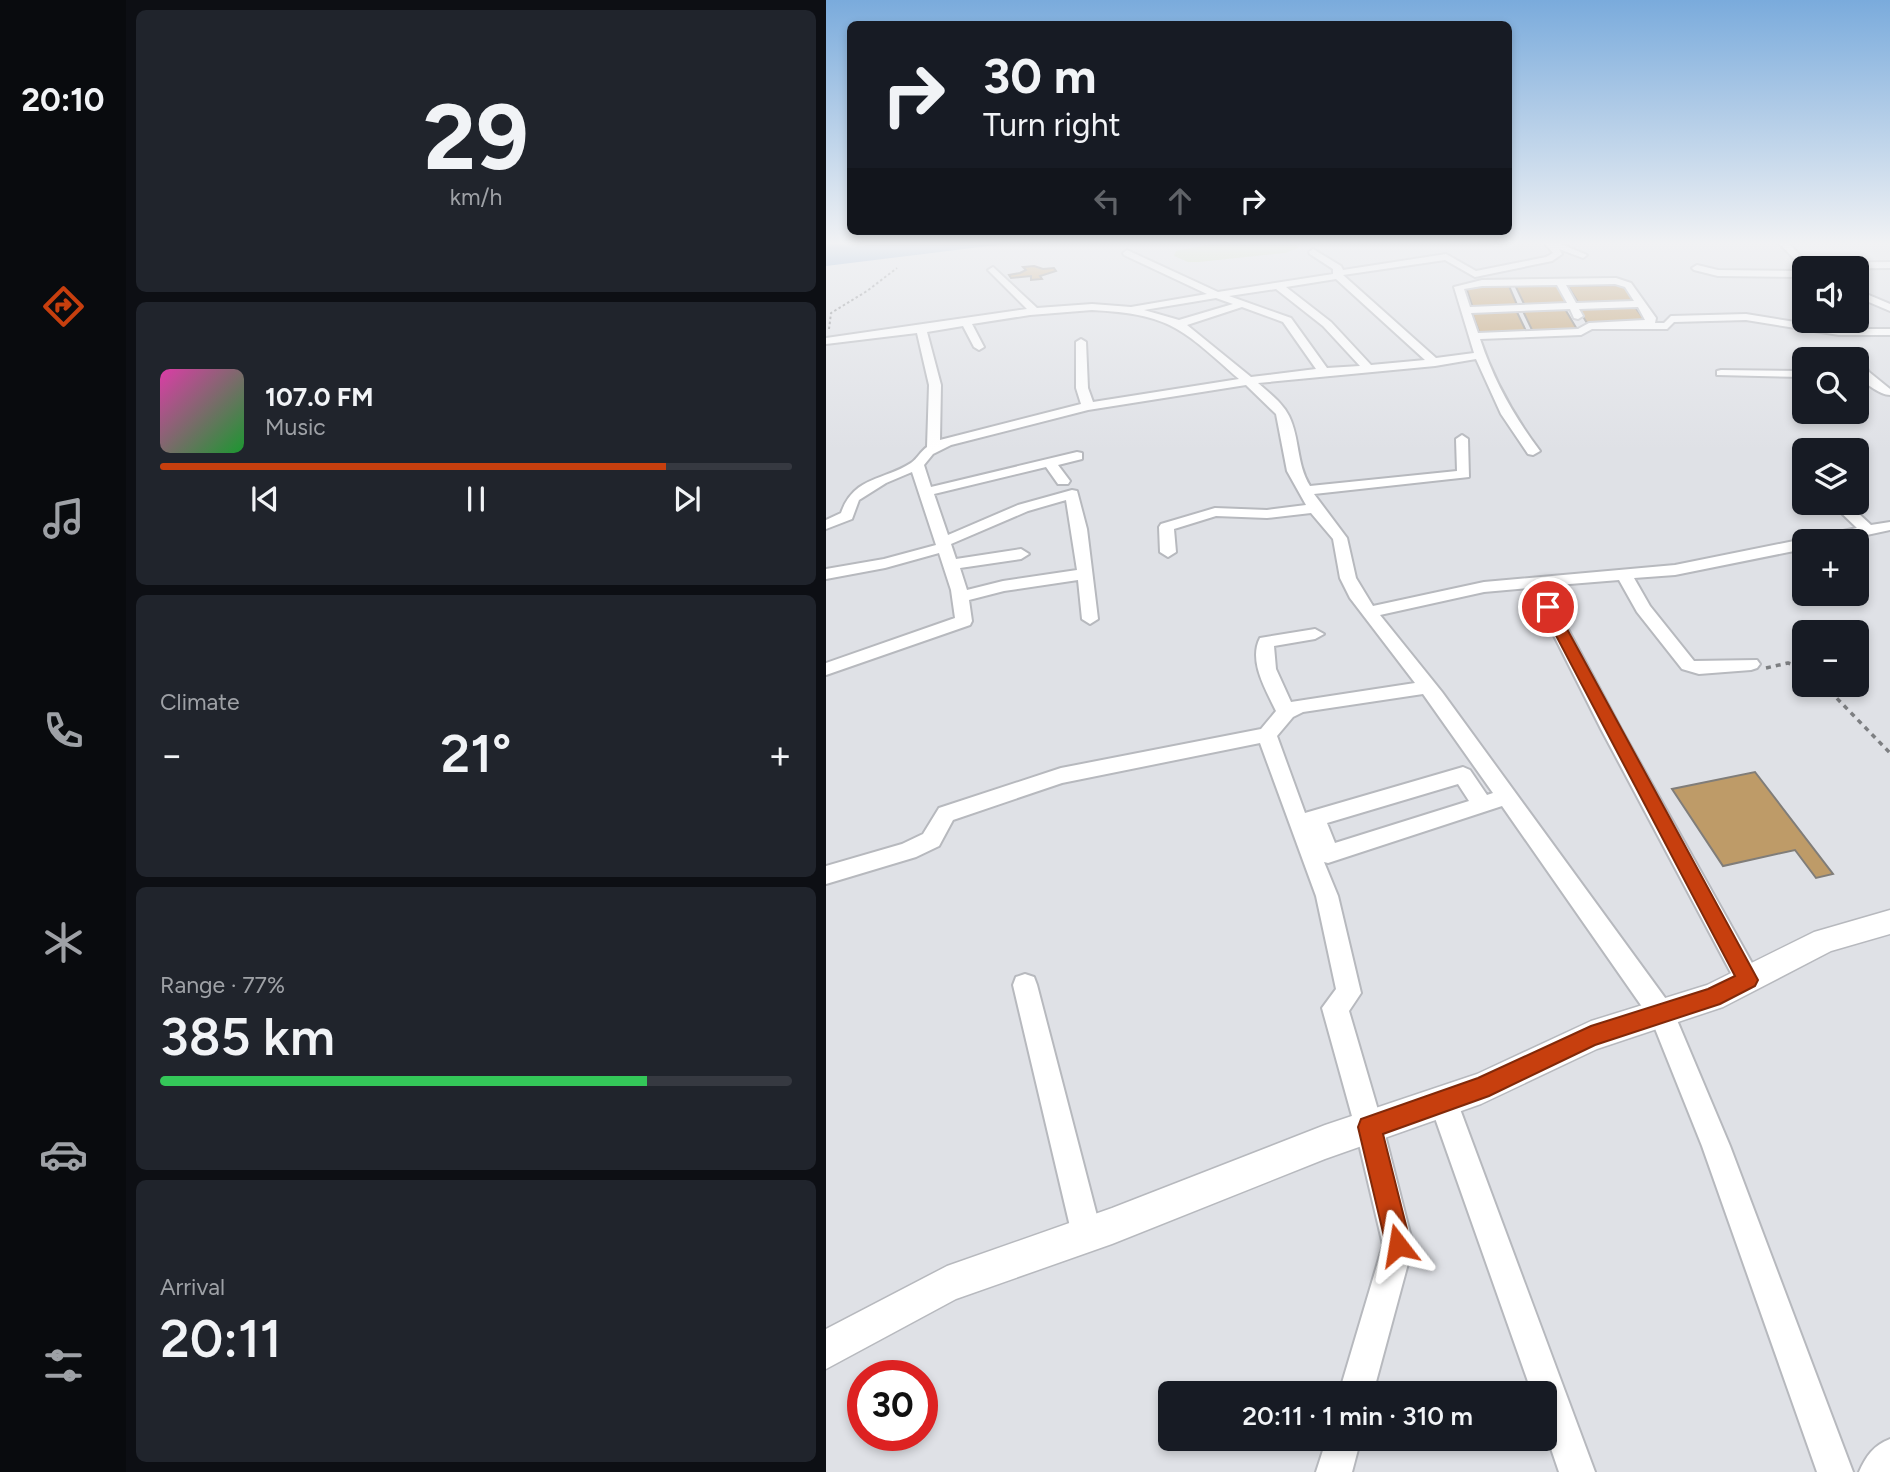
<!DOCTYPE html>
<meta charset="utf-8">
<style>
body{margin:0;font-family:Figtree,sans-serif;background:#20242c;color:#f1f3f6;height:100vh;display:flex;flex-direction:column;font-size:26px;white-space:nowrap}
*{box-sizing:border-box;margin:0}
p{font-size:23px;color:#9ea1a6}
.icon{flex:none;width:38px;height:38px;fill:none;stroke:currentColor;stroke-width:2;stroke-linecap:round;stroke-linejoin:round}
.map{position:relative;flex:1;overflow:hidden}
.panel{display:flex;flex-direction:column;gap:10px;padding:10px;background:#0d0f14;width:700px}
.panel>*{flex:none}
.guide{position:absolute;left:21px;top:21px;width:665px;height:214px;border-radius:10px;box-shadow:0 4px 10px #0003;background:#171b24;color:#f1f3f6;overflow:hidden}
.buttons{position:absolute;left:966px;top:256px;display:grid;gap:14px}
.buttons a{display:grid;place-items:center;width:77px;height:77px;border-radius:10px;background:#171b24;box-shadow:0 4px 10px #0003;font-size:35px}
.speed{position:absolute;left:21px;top:1360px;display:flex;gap:14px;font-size:35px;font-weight:700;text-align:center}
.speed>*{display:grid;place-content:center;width:91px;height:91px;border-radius:50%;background:#171b24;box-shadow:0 4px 10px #0003;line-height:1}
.speed .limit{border:10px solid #d22;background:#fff;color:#111}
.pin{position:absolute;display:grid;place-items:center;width:60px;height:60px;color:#fff;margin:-30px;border:4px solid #fff;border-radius:50%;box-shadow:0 2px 7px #0007}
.me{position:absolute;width:77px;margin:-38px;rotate:346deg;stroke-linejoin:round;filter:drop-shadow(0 0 5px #0008)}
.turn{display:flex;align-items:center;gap:24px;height:147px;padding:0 21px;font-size:32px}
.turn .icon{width:91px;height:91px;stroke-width:2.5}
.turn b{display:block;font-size:49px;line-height:60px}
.lanes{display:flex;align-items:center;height:66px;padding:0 21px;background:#0003;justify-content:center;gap:35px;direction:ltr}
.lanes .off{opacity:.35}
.big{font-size:52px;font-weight:600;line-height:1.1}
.panel .widget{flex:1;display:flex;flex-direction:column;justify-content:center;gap:10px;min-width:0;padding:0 24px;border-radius:10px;background:#20242c}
.panel .dial{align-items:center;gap:0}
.dial b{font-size:91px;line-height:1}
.song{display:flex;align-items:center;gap:21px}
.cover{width:84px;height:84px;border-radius:10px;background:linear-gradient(135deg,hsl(320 70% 55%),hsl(130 70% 35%))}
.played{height:7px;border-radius:4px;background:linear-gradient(90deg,#c73f0e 80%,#363941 80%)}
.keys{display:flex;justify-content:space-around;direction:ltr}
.heat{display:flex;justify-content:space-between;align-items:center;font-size:38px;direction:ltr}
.charge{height:10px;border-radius:5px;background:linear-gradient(90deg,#34c759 77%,#363941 0)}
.trip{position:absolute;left:332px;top:1381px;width:399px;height:70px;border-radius:10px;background:#171b24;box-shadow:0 4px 10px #0003;font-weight:600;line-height:70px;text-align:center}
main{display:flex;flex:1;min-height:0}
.menu{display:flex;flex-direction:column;width:126px;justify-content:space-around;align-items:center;background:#090b0e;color:#9ea1a6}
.menu .icon{width:49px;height:49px}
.menu .selected{color:#c73f0e}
.menu b{font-size:32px;color:#f1f3f6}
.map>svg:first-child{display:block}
</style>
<main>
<nav class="menu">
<b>20:10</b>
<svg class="icon selected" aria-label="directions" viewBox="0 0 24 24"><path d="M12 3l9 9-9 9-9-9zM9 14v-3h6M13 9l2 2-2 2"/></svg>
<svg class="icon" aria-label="music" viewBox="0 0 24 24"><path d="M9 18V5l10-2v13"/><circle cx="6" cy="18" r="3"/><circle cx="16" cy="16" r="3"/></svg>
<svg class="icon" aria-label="phone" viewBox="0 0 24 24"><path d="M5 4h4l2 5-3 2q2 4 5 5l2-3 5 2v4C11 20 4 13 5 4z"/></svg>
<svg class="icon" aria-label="climate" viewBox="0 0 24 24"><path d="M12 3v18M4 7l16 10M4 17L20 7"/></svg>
<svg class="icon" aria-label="car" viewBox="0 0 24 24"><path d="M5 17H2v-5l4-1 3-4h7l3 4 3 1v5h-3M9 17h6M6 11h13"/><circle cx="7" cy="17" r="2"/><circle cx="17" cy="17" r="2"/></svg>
<svg class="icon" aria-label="filters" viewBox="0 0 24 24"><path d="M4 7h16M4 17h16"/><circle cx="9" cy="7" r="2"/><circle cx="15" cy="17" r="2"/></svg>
</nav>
<section class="panel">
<div class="widget dial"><b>29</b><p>km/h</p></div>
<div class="widget">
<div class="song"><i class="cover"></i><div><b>107.0 FM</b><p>Music</p></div></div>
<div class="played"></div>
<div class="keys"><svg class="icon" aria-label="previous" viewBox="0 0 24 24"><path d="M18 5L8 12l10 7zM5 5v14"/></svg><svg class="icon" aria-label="pause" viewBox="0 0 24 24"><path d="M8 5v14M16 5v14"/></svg><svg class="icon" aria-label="next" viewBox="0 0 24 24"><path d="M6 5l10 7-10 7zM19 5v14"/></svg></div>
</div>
<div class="widget"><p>Climate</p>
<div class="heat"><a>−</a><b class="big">21°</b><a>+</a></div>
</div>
<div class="widget"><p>Range · 77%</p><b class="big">385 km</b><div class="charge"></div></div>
<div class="widget"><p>Arrival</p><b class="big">20:11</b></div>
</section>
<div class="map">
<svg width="1064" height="1472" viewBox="0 0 1064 1472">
<rect width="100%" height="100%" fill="#dfe1e6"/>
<path fill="#c5d9a7" d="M386,244H471L472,248L459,253L373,262H362L348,256L350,251Z"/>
<path fill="#759dca" d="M0,244H179L0,266Z"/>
<path fill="#be9b68" stroke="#807d79" stroke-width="2" d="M208,266L217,269L228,268L230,271L214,276L216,279L205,280V276L185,278L183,275L194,273L200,270L197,267Z
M689,285H732L744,305L699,306Z
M797,285L809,301L752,302L742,286Z
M683,286L692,307L647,308L640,287Z
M808,306L820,322L761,323L751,307Z
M696,309H739L752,331L707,332Z
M645,310H690L701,333L654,334Z
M929,772L1007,874L990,878L969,850L897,866L846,789Z"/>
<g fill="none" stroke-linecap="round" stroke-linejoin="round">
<defs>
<path id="minor" d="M719,244H735L761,255L757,258L733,249L736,254L726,261L649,277L619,260L517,275L610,358L648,353L628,287L656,280L790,278L805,283L830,318L829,323H838L845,316L920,314L1013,329H1064V335H1013L920,320L848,322L841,329H766L755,335L654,339C668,381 687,415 714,451L707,455L702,454L675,414L650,359L609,366L432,383C443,393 456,402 463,416C474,438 470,463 484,486L631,471L630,439L636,435L642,439L643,477L488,494L521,538L530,578L547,606L658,582L849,565L978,539L983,541L985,538L1031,528L1004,502H1020L1045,525L1064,522V530L1013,541H978V549L849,575L808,578L824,606L868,661L931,660L934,664L931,668L925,670L873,674L856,669L811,612L793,580L719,586L795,729L931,972L934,980L931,988L922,991L913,988L775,729L704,588L658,592L554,615L616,692L845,1006L904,1146L1027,1472H991L876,1146L826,1021L676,806L502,863L498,862L512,896L535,993L523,1011L557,1127L587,1245L547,1393H513L557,1245L529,1127L496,1008L510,989L490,896L434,743L236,783L127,820L113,846L90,857L0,884V866L76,844L97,834L113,808L235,768L435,729L450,711C440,690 422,661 434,638L489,629L498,634L489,639L448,646L450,669L465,702L589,683L524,598L514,578L507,539L485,513L441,518L390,516L348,529L350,552L342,557L334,552L333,527L335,524L389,508L441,510L480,505L461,471L450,414L420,385L262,410L125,445L107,454L98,465L105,487L251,452L256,453V459L232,465L244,481L242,484H232L220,467L108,494L122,535L192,505L246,490L251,491L261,529L272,619L264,624L256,619L252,580L178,591L143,600L146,621L144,625L0,675V663L129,618L125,590L113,553L59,568L0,579V569L58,559L110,545L86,472L60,483L33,500L26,519L0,529V520L15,513C28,476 57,481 85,463C91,459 95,451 101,447L103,385L91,333L0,344V338L201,309L162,270L167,267L211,308L266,304L305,307L381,294L298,255L297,253L301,250L392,292L507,274V269L484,254L483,252L487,249L515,266L517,270L620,254L650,271L720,257L727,253ZM510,279L599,360L545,365L505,322L460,287ZM789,284L799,287L808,301L750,303L740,285ZM731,285L741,303L644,307L638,289L656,286ZM450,289L497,326L534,366L501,368L465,318L403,296ZM390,298L407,304L353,320L318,310ZM416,307L457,322L490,369L425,377L361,325ZM812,307L819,320L763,323L752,329L652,333L645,313L744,309L748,318L752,319L757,316L753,309ZM266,310C345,314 356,329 413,379L267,402L262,388L260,342L255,339L250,342V388L255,404L114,440L115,385L101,332L137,326L148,347L153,350L158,347L146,324L204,315ZM240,500L251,570L177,581L141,590L134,568L195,559L203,554L195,549L130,559L125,544L202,511ZM597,694L667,793L661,795L644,770L637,767L479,813L451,736L467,717L477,712ZM632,784L643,801L509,843L501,823Z
M954,244H963L982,263L1064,262V268L978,269Z
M871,265L892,270L978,271V277L892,276L868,270L866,268Z
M1031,290L1064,304V311L1031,297Z
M1027,359H1035L1043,372L1064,389V395C1055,395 1033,381 1031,371C1030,367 1031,363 1031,359Z
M895,370L978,371V377L891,375V371Z
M199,974L208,977L211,985L276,1235L272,1246L261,1250L250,1246L246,1235L187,985L190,977Z
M617,1087L627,1091L631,1101L769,1472H733L719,1431V1393H706L603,1101L607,1091Z
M501,1438H535L526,1472H490Z
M1064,1439V1472H1033C1040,1456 1048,1445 1064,1439Z"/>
<path id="tertiary" d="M1064,910V934L1005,951L897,1007L771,1049L655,1104L499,1159L286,1244L130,1299L0,1369V1329L121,1266L286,1208L499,1125L651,1074L765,1021L881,985L988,932Z"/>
</defs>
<use href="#minor" stroke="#b7b9be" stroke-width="4"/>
<use href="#tertiary" stroke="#b7b9be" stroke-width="3"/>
<path stroke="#7d7f82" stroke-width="2" stroke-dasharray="2.5 2.5" stroke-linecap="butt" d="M3,329L5,313L41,291L71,268"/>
<path stroke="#7d7f82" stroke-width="3.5" stroke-dasharray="5 5" stroke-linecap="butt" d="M940,668L962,663L978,668
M997,684L1064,753"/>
<use href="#minor" fill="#fff" fill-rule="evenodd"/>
<use href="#tertiary" fill="#fff" fill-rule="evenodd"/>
</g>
<linearGradient id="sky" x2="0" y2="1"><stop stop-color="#7aabdc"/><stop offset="0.54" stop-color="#f1f2f4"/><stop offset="1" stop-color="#f1f2f4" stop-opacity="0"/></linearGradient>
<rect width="1064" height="450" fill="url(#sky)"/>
<path fill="#c73f0e" stroke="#812909" stroke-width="2" d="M722,603L729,607L932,980L929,986L894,1004L769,1045L663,1096L557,1134L585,1245L581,1253L572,1257L563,1253L560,1245L532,1127L535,1119L652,1078L765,1026L882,989L909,976L715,607Z"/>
</svg>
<div class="buttons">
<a><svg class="icon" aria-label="sound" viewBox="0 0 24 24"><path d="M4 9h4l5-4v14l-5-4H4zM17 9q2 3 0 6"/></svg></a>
<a><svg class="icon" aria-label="search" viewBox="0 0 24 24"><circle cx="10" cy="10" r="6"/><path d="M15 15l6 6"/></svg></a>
<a><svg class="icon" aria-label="layers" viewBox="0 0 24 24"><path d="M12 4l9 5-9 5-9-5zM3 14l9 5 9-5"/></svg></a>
<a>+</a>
<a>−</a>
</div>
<div class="speed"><div class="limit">30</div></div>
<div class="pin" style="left:722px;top:607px;background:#d93025"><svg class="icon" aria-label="arrive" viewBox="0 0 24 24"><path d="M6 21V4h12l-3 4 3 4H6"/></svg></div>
<svg class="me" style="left:572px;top:1245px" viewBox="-20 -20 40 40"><path d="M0-17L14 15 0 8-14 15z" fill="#c73f0e" stroke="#fff" stroke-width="4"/></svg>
<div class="trip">20:11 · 1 min · 310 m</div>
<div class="guide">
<div class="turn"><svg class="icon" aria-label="right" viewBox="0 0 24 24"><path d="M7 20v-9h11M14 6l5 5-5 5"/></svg><div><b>30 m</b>Turn right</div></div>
<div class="lanes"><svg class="icon off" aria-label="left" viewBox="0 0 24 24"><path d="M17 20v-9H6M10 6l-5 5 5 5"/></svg><svg class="icon off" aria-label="ahead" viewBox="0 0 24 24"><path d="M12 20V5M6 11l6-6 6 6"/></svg><svg class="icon" aria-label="right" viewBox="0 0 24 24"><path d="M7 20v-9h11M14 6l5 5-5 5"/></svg></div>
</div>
</div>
</main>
